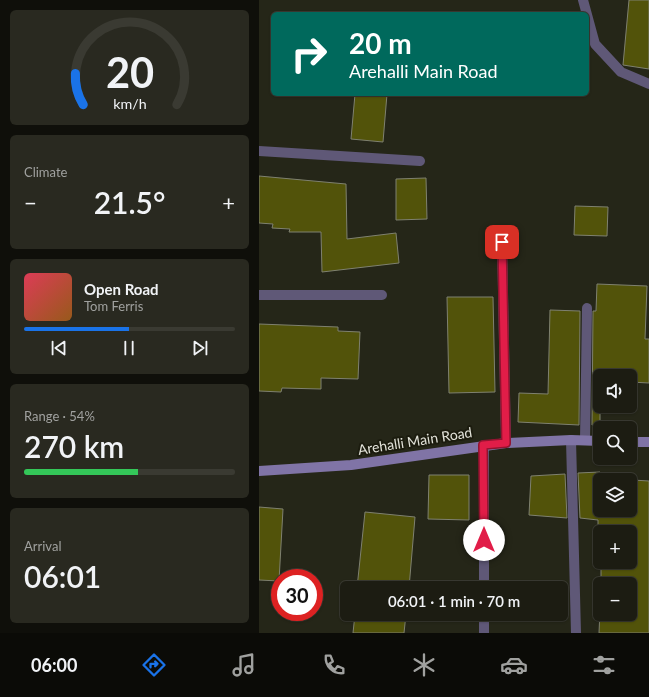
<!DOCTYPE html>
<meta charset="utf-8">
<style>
body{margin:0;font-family:Lato,sans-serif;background:#292920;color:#f1f3f6;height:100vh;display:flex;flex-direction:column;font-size:15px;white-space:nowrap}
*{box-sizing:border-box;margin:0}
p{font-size:13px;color:#a0a19f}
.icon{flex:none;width:22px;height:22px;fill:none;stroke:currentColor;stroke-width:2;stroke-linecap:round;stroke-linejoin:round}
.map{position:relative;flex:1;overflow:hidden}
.details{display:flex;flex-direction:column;gap:10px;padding:10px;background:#0f0f0a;width:259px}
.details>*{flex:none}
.hud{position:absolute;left:12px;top:12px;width:318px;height:84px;border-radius:6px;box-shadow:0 1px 3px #0004,0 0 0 1px #3a3a32;background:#00695c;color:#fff;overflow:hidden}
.fabs{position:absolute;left:334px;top:369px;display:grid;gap:8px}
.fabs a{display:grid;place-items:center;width:44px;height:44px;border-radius:6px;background:#1c1c12;box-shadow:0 1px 3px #0004,0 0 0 1px #3a3a32;font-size:20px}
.speed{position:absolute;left:12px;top:569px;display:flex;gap:8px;font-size:20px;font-weight:700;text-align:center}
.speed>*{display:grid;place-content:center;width:52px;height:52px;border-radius:50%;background:#1c1c12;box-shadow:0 1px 3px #0004,0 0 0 1px #3a3a32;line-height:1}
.speed .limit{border:6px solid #d22;background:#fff;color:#111}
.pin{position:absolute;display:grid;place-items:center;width:34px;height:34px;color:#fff;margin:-17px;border-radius:8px;box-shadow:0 2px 6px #0006}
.me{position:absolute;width:44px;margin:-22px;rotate:0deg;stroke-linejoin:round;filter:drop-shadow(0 0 3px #0008)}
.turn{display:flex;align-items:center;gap:14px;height:84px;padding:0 12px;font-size:18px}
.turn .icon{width:52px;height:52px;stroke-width:2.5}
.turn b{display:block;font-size:28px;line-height:34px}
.big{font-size:30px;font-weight:600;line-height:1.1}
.details .tile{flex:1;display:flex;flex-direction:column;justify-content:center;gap:6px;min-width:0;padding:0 14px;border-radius:6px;background:#292920}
.details .dial{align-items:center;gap:0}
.dial svg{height:104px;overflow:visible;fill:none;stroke:#3a3a32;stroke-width:7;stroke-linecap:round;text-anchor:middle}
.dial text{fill:#f1f3f6;stroke:none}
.song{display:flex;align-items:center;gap:12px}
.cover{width:48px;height:48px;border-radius:6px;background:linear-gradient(135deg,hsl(350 70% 55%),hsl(30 70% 35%))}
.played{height:4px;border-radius:2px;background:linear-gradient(90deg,#1a73e8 50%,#3a3a32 50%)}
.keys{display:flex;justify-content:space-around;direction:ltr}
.heat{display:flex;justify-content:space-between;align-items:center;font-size:22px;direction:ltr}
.charge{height:6px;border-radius:3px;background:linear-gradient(90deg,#34c759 54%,#3a3a32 0)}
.trip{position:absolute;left:81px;top:581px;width:228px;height:40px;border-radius:6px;background:#1c1c12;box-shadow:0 1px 3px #0004,0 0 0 1px #3a3a32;font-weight:600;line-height:40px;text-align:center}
.tabs{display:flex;height:64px;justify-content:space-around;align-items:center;background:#0b0b07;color:#a0a19f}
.tabs .icon{width:28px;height:28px}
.tabs .active{color:#1a73e8}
.tabs b{font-size:18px;color:#f1f3f6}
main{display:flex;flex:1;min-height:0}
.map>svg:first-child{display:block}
</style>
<main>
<section class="details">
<div class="tile dial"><svg viewBox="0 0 100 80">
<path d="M14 69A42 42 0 1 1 86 69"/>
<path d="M14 69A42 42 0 0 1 8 45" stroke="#1a73e8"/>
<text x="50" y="56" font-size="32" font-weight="700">20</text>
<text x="50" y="72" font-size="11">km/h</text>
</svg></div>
<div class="tile"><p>Climate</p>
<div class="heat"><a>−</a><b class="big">21.5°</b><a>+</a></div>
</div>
<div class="tile">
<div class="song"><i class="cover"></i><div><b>Open Road</b><p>Tom Ferris</p></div></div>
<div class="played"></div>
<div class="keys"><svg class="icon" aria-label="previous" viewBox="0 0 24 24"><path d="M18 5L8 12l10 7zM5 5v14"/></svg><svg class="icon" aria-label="pause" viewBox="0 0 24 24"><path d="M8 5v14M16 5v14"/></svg><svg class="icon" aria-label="next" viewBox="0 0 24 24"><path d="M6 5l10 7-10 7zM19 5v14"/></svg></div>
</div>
<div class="tile"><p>Range · 54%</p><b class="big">270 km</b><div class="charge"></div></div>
<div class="tile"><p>Arrival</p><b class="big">06:01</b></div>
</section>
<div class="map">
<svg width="390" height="633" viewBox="0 0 390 633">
<rect width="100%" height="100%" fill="#252618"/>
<path fill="#52530a" stroke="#7f8170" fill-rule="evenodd" d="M370,0H390V69L364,65Z
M96,94H128L124,142L92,139Z
M0,176L87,184L88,239L137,233L140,263L63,272L62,232H30L31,229L13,228L14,224L0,223Z
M167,178L168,219L137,220V179Z
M316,206L349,207L348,236L315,235Z
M338,284L388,286L386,339H390V383L371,382V376H341V425H333L334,311H337Z
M188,297H234L236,392L190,393Z
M291,310L321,311L320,425L259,422L260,393L289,394Z
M0,324L79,327V331L101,332L99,379L62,378V389L23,388L22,392L0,391Z
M341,472V478L390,481V633H340L341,610V614H371V584H342V566H339L341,546V562H371V532H343V526H339V520L321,518L319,473ZM341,480H371V510H341Z
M306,474L308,518L270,515L272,476Z
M170,475H210V520L169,519Z
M0,507L24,509L20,581L0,580Z
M106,512L156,517L150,588H98Z
M96,614H147L145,633H94Z"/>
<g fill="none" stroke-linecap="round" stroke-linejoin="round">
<path stroke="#5f5877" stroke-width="10" d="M324,0L336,44L362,72L390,84
M0,151L161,161
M243,242L247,443
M0,295H123
M312,440L317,633
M326,440L328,308
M225,445V588
M225,614V633"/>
<path stroke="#8074a6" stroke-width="10" d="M371,442H390
M0,471L92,465L247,443L312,440L341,441"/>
</g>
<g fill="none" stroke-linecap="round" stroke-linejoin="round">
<defs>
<path id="route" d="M225,540L224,445L247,443L243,242"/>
</defs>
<use href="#route" stroke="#92132f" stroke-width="10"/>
<use href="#route" stroke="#e11d48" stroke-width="7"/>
</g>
<g text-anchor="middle" stroke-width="4" stroke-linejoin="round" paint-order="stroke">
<g font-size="14" fill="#e2e2d9" stroke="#1c1c0f">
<text transform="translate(156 441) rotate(-9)" y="5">Arehalli Main Road</text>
</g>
</g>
</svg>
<div class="fabs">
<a><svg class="icon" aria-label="sound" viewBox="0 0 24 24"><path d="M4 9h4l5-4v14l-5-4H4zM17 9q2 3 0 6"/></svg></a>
<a><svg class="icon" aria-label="search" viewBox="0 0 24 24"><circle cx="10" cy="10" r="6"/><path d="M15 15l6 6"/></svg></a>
<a><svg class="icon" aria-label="layers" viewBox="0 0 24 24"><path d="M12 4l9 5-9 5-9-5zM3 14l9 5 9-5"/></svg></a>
<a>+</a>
<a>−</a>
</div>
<div class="speed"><div class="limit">30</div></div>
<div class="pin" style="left:243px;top:242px;background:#d93025"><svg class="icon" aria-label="arrive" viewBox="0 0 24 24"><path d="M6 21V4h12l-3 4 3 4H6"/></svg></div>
<svg class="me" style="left:225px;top:540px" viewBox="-20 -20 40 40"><circle r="19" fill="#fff"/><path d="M0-13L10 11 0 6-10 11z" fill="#e11d48"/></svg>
<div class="trip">06:01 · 1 min · 70 m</div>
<div class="hud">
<div class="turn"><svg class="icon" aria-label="right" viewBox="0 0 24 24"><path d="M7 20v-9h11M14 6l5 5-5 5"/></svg><div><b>20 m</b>Arehalli Main Road</div></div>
</div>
</div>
</main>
<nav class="tabs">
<b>06:00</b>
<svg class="icon active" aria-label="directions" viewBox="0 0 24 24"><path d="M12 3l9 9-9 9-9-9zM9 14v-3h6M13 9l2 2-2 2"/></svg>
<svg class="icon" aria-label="music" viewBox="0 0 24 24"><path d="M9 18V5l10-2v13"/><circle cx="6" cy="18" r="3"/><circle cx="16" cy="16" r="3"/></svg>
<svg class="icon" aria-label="phone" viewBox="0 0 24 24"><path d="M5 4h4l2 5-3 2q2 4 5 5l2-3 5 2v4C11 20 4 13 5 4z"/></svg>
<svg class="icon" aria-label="climate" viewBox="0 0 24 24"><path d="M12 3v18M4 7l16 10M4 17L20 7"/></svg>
<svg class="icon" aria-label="car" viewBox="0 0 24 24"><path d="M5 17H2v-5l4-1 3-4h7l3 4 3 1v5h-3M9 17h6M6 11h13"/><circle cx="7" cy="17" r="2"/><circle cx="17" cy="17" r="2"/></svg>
<svg class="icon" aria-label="filters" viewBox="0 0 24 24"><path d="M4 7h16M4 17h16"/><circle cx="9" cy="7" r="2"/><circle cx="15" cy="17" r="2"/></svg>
</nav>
